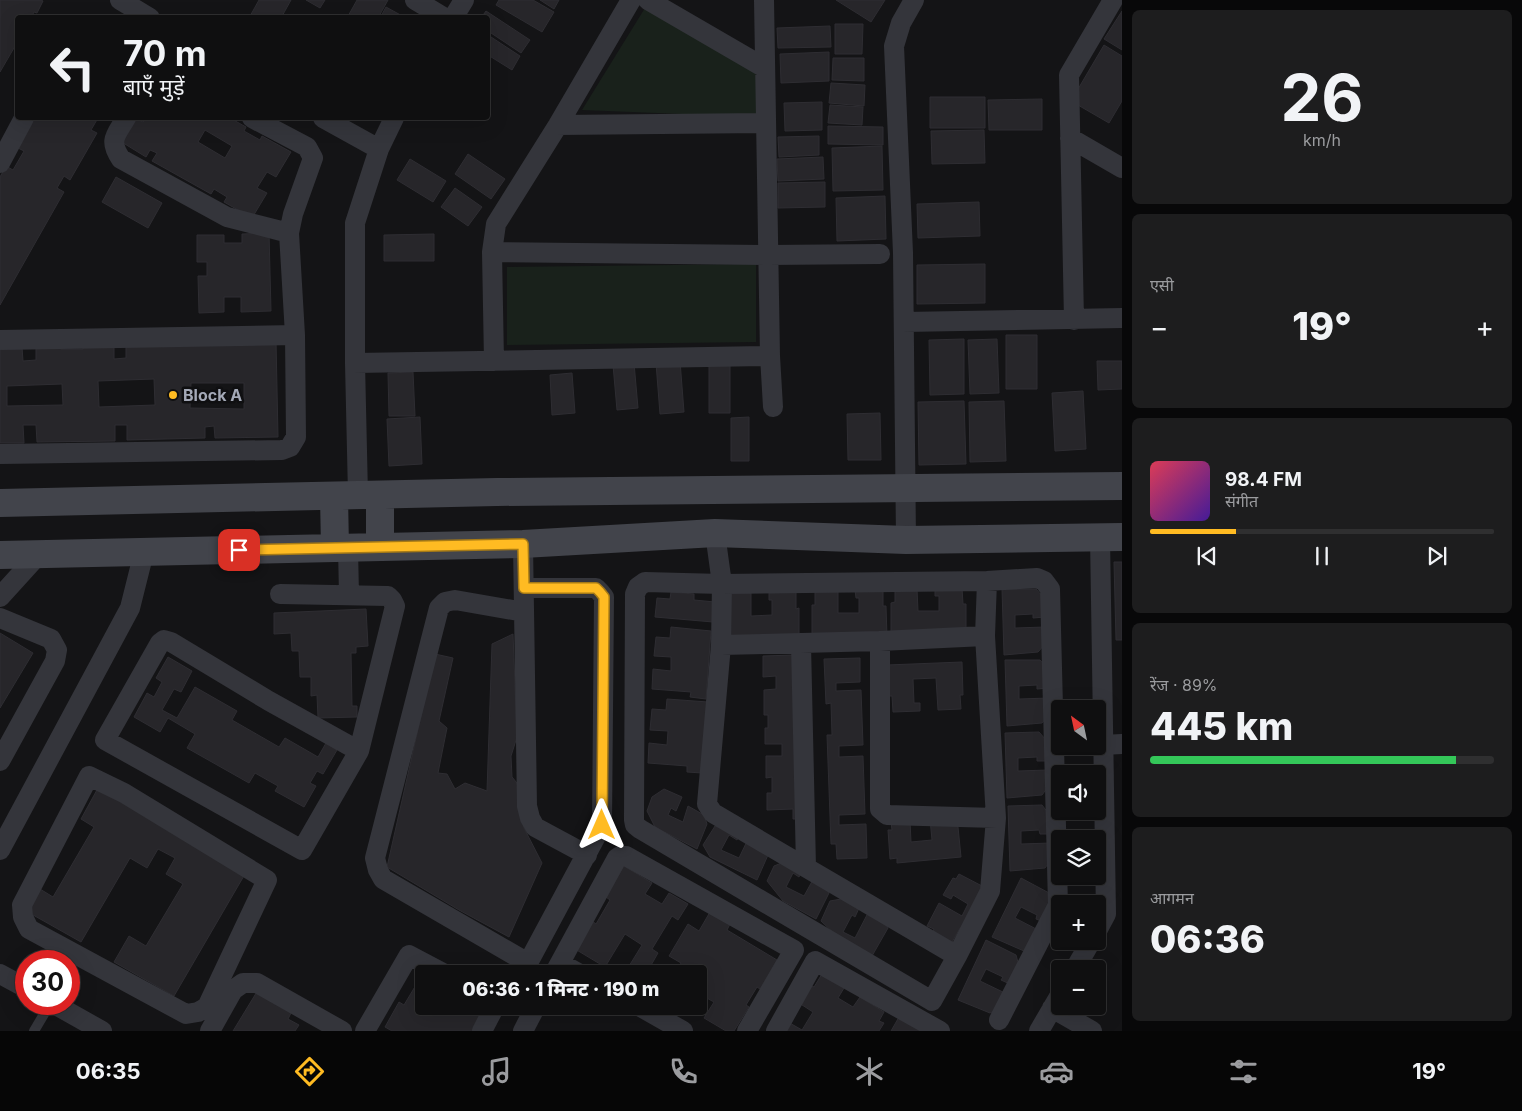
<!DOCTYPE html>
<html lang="hi">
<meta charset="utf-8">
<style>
body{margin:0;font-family:Inter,"Noto Sans Devanagari",sans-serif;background:#1d1d1e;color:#f1f3f6;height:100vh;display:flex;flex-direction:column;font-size:19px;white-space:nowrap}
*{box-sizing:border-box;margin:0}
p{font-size:16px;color:#9b9c9f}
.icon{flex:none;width:28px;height:28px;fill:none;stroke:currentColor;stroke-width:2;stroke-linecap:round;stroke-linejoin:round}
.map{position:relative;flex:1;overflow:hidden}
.drawer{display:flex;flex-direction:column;gap:10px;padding:10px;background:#080809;width:400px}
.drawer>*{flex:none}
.banner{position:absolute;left:15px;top:15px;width:475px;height:105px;border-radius:5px;box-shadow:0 5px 20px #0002,0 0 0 1px #2f2f30;background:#0f0f10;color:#f1f3f6;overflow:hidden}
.needle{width:32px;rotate:327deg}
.buttons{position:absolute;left:1051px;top:700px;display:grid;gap:10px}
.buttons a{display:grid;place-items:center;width:55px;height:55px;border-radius:5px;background:#0f0f10;box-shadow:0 5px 20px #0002,0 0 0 1px #2f2f30;font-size:25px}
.speed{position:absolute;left:15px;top:950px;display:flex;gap:10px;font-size:25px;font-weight:700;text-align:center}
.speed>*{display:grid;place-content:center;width:65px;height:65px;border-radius:50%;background:#0f0f10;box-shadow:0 5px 20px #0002,0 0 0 1px #2f2f30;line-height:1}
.speed .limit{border:8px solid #d22;background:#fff;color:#111}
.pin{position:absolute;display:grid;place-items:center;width:42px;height:42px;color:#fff;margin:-21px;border-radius:10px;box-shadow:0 2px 8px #0006}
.me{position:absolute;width:55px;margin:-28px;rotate:0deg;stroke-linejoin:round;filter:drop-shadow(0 0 4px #0008)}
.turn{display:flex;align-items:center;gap:18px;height:105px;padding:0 25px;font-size:22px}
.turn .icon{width:65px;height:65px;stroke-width:2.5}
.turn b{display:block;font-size:35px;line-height:42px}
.big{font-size:38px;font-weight:800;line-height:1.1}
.drawer .card{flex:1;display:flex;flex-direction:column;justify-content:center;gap:8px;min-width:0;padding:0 18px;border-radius:8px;background:#1d1d1e}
.drawer .dial{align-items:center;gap:0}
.dial b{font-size:65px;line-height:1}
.song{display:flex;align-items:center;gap:15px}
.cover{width:60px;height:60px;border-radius:8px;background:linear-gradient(135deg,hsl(350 70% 55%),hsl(260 70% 35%))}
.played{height:5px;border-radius:2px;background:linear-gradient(90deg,#fb2 25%,#2f2f30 25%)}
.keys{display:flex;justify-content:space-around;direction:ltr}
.heat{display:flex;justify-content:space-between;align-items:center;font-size:28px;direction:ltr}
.charge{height:8px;border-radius:4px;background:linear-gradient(90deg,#34c759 89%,#2f2f30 0)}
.trip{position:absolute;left:415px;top:965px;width:292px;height:50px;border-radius:5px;background:#0f0f10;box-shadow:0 5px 20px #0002,0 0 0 1px #2f2f30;font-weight:800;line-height:50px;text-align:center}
.tab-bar{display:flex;height:80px;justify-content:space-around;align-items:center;background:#060606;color:#9b9c9f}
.tab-bar .icon{width:35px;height:35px}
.tab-bar .on{color:#fb2}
.tab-bar b{font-size:22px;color:#f1f3f6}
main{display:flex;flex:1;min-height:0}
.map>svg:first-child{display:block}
</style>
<main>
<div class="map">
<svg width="1122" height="1031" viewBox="0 0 1122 1031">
<rect width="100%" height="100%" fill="#141416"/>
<path fill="#19211b" d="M645,8L756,70V117L582,110Z
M756,264V342L507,345V267Z"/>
<path fill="#27262a" stroke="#2e2d32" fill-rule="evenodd" d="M0,0H41L43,1L37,13L34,12L31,18H18V41L0,72Z
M259,0H291L281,18H249Z
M306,0H325L320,8Z
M357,0H388L378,18H347Z
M499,0H533L554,12L542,32L496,5Z
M540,0H559L554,9Z
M836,0H885L871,22Z
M386,7L406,18H380Z
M486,11L530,40L521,53L488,31V18H481Z
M1122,11V50L1104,39Z
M835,24H863L862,54H835Z
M830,26L831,47L778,48L777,28Z
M488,35L520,56L512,70L488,55Z
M1104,45L1122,56V101L1109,123L1071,101Z
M829,52V81L781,83L780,54Z
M833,58H864V81L832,80Z
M831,83L865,85L864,106L829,103Z
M930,97H985V128H930Z
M1042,99V130H989L988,100Z
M822,102V130L785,131L784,103Z
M830,105L863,107L862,125L828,123Z
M33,118H98L91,130L97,133L70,180L64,176L57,188L64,192L0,305V177L6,166L13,170L24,151L16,147Z
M135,118L143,122L146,118H230L246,127L244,131L260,140L262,136L291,152L276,177L267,172L257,188L267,193L252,218L224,202L227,197L214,189L211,194L152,161L157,153L150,150L146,157L120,141ZM205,130L232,146L225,158L198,142Z
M828,126L883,127V145L828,144Z
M984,130L985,163L932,164L931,131Z
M819,136V155L779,157L778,137Z
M882,146L883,190L833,191L832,148Z
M468,154L505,179L491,199L455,174Z
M823,157L824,179L778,181L777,159Z
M410,159L446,181L433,202L397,180Z
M116,177L162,203L148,228L102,202Z
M825,182V207L778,208V183Z
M455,188L482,207L468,226L441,207Z
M885,196L886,239L837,241L836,198Z
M979,202L980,236L918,238L917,204Z
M269,233L271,311L241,312V297H224V312L199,313L198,276H207V262H197V235H224V243H242V234Z
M434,234V261H384V235Z
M985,264V303L917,304V265Z
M1006,335H1037V389H1006Z
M964,339V394L930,395L929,340Z
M997,339L999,393L970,394L968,340Z
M276,341L278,437L215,438L214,426L205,427V438L127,440V425H115V441L37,442L36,425H23L24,443H0V347H22L23,361L36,360V347L61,346V349H83V346L114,345V359L126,358V345ZM154,379L155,405L99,407L98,381ZM191,383H244V409L190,408ZM62,384L63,405L7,406V386Z
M680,361L684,412L660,414L656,363Z
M1097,361H1122V389L1098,390Z
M730,362V413H709V363Z
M634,363L638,408L617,410L613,365Z
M413,372L415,416H389L388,373Z
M572,373L575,413L552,415L550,375Z
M1083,391L1086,449L1055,451L1052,393Z
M964,401L966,464L919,465L918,402Z
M1004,401L1006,461L970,462L969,402Z
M880,413L881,460H848L847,414Z
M420,417L422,464L389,466L387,419Z
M749,417V461H731V418Z
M1114,562H1122V640H1116Z
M935,588H962L963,604H966V635L891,636V603L895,602V589H917L918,611H939V596H935Z
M1002,589H1036L1043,597L1045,617L1033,618V614L1015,615V628L1045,627V644L1038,652L1004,655Z
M838,590V613H859V598H856L855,590H883V606H886L887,637L812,638V605H815V591Z
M671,592L694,594V600L715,602L713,622L655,617L657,598L670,599Z
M796,592V609L799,608V639L725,640L728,593H751V616L772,615V600H769V593Z
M366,609L368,646L356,647V653H351L352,706H357V717L318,718L317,695L311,696V677H300L299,651H292L291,633L274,634V613Z
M671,627L711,631L706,699L690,697L691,692L652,689L653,669L671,671V657L654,656L656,637L670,638Z
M0,633L33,653L0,708Z
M513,634L517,737L511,756L512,777L517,783L524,828L542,863L509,937L459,910L387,867L435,654L453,658L439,721L447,728L438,773L447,774L455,789L465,783L487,791L492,644Z
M795,655L800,819H793V809L767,810V793H772V777L766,778V756H782V744H765V728H768V715H764V690L776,689V676L763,677V656Z
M168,657L192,671L181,692L174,689L162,710L177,718L195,687L237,711L232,720L279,747L285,738L318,757L326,743L337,750L323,774L317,771L310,783L316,786L304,807L275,791L278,786L255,773L249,783L187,748L195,734L168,718L160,732L134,717L147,693L154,697L162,682L156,678Z
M860,658V682L836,683V691L861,690L863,745L839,746V757L863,756L865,814L839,815V825L866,824L867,858L837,859L836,844H831L827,735H832L831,703L826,704L824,659Z
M1005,660H1040L1047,668L1049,688L1037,689V685L1019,686V699L1049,698V715L1042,723L1007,726Z
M962,662L963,695H960L961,709L938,710L936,678L913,679L914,703H920V711L893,712L892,696H889L887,665Z
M667,699L708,702L702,773L687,772V766L648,763L649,743L667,745L668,731L650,730L652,709L666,710Z
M1039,732L1046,740L1048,761H1037V757L1018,758V771L1048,770V787L1042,795L1007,798L1005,733Z
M98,788L245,874L174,996L114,962L129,936L146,946L183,884L166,874L175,858L158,849L147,868L130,858L81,942L26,911L40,889L53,897L94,827L81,819Z
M664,789L682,797L676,811L671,808L668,815L683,822L688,806L704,815L707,824L697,849L655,827L647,811L652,797Z
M1042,805L1049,814L1051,834H1040L1039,830L1021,831V844L1051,843V860L1045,868L1010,871L1008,806Z
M947,818L958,827L961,857L897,863V858L890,859L888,830H892L891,822L910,821L911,842L932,840L930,819Z
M722,825L741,833L737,840L729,835L721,850L739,858L749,837L768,855L757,880L710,857L703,845L715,826Z
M784,862L802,871L799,877L793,873L786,887L804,896L815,876L829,893L816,919L783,901L767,881L774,866Z
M624,866L652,883L645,894L662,904L669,893L688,904L678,920L672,916L652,949L658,953L646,974H630L626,971L642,945L625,934L605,967L575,949L592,921L596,924L610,900L606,897Z
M959,874L984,887L965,930L960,928L951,944L932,933L934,929L927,926L939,903L962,916L968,904L953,895L951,899L943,895L953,878L956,879Z
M1021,878L1051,894L1046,923L1036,919L1037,915L1021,907L1015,918L1042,932L1024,951L992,937Z
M841,899L860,906L855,917L852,915L843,932L855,938L869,911L884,919L888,928L872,956L840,939L821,921L830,901Z
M710,912L730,924L727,930L777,960L760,989L757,987L746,1005L749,1007L734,1031H726L704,1018L714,1002L703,996L699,1002V974H674L681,963L669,956L688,924L699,931Z
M986,940L1016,955L1019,966L1012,985L1001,980L1003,977L986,969L980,981L1007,994L999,1009L990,1013L958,1000Z
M425,970L424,974V1006L486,1007L472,1031H392L385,1027L399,1002L404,1005Z
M822,974L844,988L838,998L853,1007L860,997L884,1012L879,1021L884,1023L879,1031H782L788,1022L802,1030L813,1012L799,1003L810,985L814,987Z
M258,990L292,1011L288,1019L299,1025L295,1031H233Z
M899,1017L923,1031H891Z"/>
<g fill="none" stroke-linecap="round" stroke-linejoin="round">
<path stroke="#34353b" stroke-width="10" d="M34,1031L50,1004"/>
<path stroke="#34353b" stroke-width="20" d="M120,0L150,18
M415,0L445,18
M648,0L765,68
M764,0L770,356L773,407
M453,18L464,0
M126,118C116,135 108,140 121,159L227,217L289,233
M323,118L379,149
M558,125L766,123
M1070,138L1122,168
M0,163L24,118
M492,252L768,255L880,254
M1074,320L1069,75L1113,0
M904,322L1122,318
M0,340L295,335
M494,361L492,252L496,224L558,125L631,0
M355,363L770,356
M0,454L282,450L290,447L296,437L295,335L289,233L293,214L313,158L307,147L252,118
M358,495L355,363V223L379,149L394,118
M715,533L722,584L721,645L707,804L713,813L957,956
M906,540L903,253L894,46L901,23L914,0
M523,544L527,806L530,818L535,827L587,855
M348,548L349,595
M987,581L985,636L996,818L990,891L957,956L932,1001L640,829L635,825L634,820L635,594L638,587L645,582L722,584L987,581L1037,578L1044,581L1050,589L1058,905L999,1020
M524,588H596L600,592L604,597L602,825L528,963L383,879L378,870L375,858L439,608L445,602L455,600L524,612
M280,594L388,596L392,600L395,606L359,751
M0,597L39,554
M0,618L51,639L57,650L55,661L0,761
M985,636L880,641V809L887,815L996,818
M164,640L171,642L269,701L359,751L302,850L105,740L160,643Z
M801,644L806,867
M721,645L880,641
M1103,745L1122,744
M89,776L124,793L267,880L207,1007L198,1012L186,1014L29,929L23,917L22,905Z
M0,850L130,608L144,552
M1098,929L1106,914L1100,537
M560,963L580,974
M1075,969L1091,941
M0,974L26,988
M554,974L617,858L620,856H626L794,950L747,1031
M54,1004L102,1031
M639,1006L683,1031
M1052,1008L1092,1031
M210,1031L233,990L243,983H257L342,1031
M365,1031L409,955L445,974
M482,1031L495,1006
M523,1031L536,1006
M776,1031L815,961L940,1031
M1039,1031L1060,995"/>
<path stroke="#42444b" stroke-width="28" d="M334,496L335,548
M0,503L497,492L1122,486
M380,547V495
M0,555L523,544L715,533L906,540L1122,537"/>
</g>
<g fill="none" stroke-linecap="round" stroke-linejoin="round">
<defs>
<path id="route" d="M239,550L523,544L524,588H596L600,592L604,597L602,825"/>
</defs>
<use href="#route" stroke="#a67a16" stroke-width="12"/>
<use href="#route" stroke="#fb2" stroke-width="9"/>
</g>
<circle fill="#fb2" stroke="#0f0f11" stroke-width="2" cx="173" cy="395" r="5"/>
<g text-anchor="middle" stroke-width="5" stroke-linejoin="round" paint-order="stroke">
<g font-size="16" font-weight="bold" fill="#a4a9b7" stroke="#0f0f11" text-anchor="start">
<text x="183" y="401">Block A</text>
</g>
</g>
</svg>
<div class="buttons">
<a><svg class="needle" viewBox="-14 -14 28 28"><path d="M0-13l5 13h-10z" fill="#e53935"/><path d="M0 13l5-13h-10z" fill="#9b9c9f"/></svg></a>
<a><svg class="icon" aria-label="sound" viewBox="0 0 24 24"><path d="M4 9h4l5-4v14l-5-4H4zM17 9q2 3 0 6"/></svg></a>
<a><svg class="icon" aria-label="layers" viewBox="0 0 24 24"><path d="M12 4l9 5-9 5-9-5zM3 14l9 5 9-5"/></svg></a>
<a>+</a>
<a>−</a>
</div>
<div class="speed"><div class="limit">30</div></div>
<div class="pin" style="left:239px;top:550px;background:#d93025"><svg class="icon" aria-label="arrive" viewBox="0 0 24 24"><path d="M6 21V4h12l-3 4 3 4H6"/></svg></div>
<svg class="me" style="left:602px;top:825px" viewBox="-20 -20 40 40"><path d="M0-17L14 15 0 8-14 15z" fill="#fb2" stroke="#fff" stroke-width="4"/></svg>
<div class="trip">06:36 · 1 मिनट · 190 m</div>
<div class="banner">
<div class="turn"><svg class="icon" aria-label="left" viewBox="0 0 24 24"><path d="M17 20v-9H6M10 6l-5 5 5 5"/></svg><div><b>70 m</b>बाएँ मुड़ें</div></div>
</div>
</div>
<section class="drawer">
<div class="card dial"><b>26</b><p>km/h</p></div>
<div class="card"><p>एसी</p>
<div class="heat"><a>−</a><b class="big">19°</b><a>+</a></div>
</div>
<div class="card">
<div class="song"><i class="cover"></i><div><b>98.4 FM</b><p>संगीत</p></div></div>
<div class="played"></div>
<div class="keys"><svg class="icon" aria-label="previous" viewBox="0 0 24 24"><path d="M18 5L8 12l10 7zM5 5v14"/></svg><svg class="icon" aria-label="pause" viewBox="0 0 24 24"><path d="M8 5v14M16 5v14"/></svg><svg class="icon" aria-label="next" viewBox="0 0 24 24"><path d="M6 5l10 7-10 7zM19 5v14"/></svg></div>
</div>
<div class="card"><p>रेंज · 89%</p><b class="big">445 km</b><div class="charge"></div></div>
<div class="card"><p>आगमन</p><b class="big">06:36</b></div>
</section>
</main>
<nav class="tab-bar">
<b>06:35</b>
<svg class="icon on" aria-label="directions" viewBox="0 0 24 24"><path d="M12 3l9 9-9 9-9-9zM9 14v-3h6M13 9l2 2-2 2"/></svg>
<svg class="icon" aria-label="music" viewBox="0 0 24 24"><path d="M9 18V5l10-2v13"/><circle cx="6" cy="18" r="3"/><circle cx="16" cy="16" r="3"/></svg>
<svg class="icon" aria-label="phone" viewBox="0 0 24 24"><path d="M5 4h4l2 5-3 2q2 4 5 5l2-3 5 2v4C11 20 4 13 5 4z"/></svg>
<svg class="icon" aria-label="climate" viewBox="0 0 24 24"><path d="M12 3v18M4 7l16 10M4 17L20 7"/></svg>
<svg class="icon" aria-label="car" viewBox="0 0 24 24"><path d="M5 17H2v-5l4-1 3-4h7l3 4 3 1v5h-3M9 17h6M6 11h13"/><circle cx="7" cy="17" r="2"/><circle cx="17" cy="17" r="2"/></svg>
<svg class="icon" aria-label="filters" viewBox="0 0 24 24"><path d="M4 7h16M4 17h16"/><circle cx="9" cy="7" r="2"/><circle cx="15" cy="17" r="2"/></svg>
<b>19°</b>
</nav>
